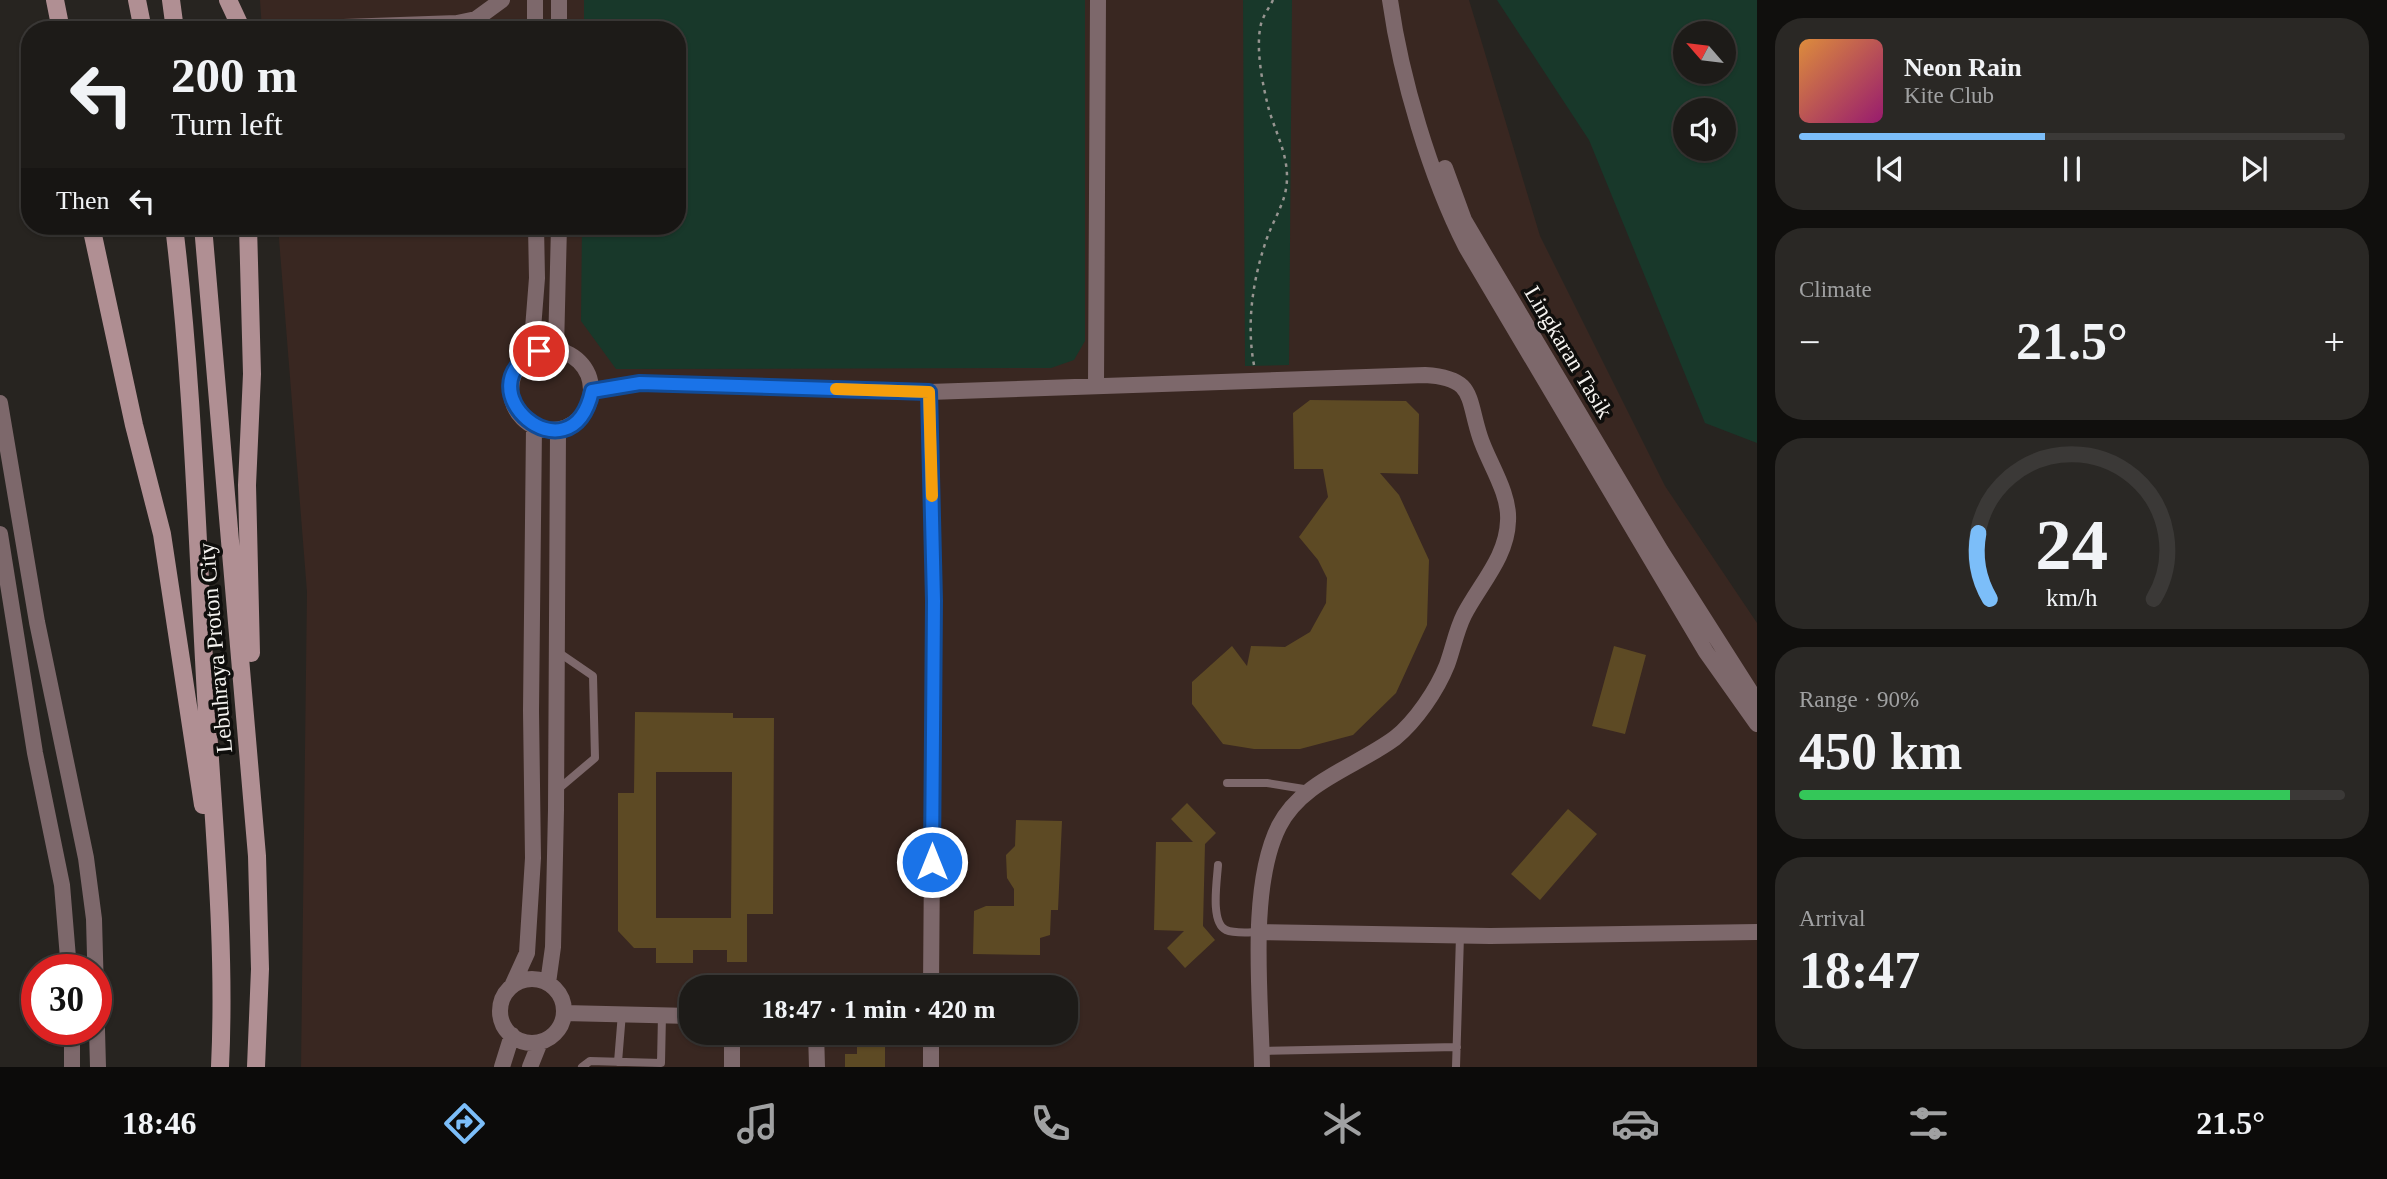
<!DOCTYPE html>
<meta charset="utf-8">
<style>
body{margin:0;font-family:Georgia,serif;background:#2a2825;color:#f1f3f6;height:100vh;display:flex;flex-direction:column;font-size:26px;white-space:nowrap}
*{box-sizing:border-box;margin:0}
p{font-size:23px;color:#a0a1a2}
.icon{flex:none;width:38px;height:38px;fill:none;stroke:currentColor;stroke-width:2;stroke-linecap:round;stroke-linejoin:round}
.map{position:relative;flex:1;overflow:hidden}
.sheet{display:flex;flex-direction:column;gap:18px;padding:18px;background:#100f0d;width:630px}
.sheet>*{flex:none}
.banner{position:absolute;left:21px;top:21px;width:665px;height:214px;border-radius:28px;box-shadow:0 2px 5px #0004,0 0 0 2px #3b3937;background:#1d1b18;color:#f1f3f6;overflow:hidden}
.needle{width:46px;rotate:298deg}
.fabs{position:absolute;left:1673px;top:21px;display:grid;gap:14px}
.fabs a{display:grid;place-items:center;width:63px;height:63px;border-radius:50%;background:#1d1b18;box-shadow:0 2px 5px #0004,0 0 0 2px #3b3937;font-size:35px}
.speed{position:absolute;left:21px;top:954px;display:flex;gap:14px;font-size:35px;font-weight:700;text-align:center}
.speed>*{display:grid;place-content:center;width:91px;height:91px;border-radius:50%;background:#1d1b18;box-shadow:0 2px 5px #0004,0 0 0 2px #3b3937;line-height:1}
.speed .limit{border:10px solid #d22;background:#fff;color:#111}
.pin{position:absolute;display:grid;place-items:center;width:60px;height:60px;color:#fff;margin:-30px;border:4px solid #fff;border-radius:50%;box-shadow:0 2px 7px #0007}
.me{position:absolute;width:77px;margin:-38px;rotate:0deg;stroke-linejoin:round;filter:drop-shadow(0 0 5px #0008)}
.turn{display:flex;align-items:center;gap:24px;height:147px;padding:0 35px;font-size:32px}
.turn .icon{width:91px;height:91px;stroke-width:2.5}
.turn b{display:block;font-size:49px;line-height:60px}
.then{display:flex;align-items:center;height:66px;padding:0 35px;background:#0003;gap:14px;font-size:26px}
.big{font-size:52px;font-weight:700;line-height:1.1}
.sheet .card{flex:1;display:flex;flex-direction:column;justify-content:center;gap:10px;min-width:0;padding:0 24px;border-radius:28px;background:#2a2825}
.sheet .dial{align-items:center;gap:0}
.dial svg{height:182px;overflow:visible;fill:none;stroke:#3b3937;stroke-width:7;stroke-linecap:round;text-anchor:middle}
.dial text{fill:#f1f3f6;stroke:none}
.song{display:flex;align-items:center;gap:21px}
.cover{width:84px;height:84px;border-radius:10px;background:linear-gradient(135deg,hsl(30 70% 55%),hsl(320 70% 35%))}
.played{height:7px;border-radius:4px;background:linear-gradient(90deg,#7cbef9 45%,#3b3937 45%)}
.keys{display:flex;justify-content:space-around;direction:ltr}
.heat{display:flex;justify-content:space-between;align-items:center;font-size:38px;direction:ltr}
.charge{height:10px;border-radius:5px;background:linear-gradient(90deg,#34c759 90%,#3b3937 0)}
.trip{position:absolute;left:679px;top:975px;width:399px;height:70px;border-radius:28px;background:#1d1b18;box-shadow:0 2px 5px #0004,0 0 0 2px #3b3937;font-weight:700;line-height:70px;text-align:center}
.dock{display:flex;height:112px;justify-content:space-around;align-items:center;background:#0c0b0a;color:#a0a1a2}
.dock .icon{width:49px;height:49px}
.dock .active{color:#7cbef9}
.dock b{font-size:32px;color:#f1f3f6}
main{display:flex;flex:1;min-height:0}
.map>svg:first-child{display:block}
</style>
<main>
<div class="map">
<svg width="1757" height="1067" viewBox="0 0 1757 1067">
<rect width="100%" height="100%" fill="#272420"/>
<path fill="#392721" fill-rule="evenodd" d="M260,0H1469L1540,236L1665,486L1757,623V1067H301L307,592L278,226H677V30H262ZM691,987H1066V1032H691Z"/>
<path fill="#18382a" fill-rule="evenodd" d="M584,0H1085V341L1074,360L1051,368L616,369L581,321L582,226H677V30H584Z
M1243,0H1292L1289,365L1245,366Z
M1497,0H1757V443L1705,423L1589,140ZM1685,33H1724V72H1685ZM1724,110V149H1685V110Z"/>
<path fill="#5d4a24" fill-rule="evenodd" d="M1310,400L1406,401L1419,414L1418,474L1380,473L1399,495L1429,560L1427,625L1396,693L1353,735L1300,749H1254L1223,744L1192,704V682L1232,646L1247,666L1251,646L1285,647L1310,632L1326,603L1327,578L1318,560L1299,537L1328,497L1323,469H1294L1293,413Z
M1614,646L1646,655L1625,734L1592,726Z
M635,712L733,713V718H774L773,914H747V962H727V950H693V963H656V948H634L618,931V793H634ZM656,772H732L731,918H656Z
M1187,803L1216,833L1205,844L1203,926L1215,940L1185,968L1167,948L1184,931L1154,930L1156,842H1193L1171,819Z
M1568,809L1597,834L1540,900L1511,874Z
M1016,820L1062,821L1058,910H1051L1050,935L1040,938V955L973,954L974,911L986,906H1014V889L1007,878L1006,855L1015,846Z
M885,1036V1067H845V1054H857V1037Z"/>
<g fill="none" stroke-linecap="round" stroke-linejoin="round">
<path stroke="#979591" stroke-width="2.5" stroke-dasharray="3.5 5" stroke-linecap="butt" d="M1254,365C1246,323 1253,278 1267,238C1275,216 1287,201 1287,177C1287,153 1276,133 1269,110C1263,87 1255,48 1261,24C1263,16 1269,8 1273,0"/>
<path stroke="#7d686b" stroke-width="8" d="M1227,783H1267L1310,790
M556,791L595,758L593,676L558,652
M1218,865C1217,881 1210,923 1226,930C1235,934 1250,932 1260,932
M1262,1051L1457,1047
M618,1062L622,1013
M582,1067L590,1061L661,1063L662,1015
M1456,1067L1460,936"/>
<path stroke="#7d686b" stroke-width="16" d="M535,0V30
M559,0V30
M1390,0C1401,78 1430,176 1466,247L1706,652L1757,724
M258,30L457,23L476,19L502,0
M1445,168L1464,220L1484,254L1661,551L1757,702
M556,349L559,226
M511 390a40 40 0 1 1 80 0a40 40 0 1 1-80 0Z
M531,354L537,278L536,226
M1096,385L1098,0
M592,391L640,383L929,392L1425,375C1475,378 1467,397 1480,437C1488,462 1510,493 1508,521C1507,557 1480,584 1464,615C1456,631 1453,649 1447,665C1437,690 1416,721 1395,738C1356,767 1302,781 1279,826C1248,888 1261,999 1262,1067
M929,392L934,601L931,987
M0,403L37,622L86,858L94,919L98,1067
M0,534L35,753L62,885L69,970
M1260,932L1490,936L1757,932
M500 1011a32 32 0 1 1 64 0a32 32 0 1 1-64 0Z
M548,983L553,947L556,810L558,430
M512,986L527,953L533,858L531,711L534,426
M564,1013L691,1016
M816,1032L817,1067
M72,1067V1029
M502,1067L512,1035
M530,1067L540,1042
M732,1067V1032
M931,1067V1032"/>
<path stroke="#b08f93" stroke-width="18" d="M55,0L61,30
M137,0L143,30
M171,0L175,30
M228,0L242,30
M91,226L134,425L162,534L203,805
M174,226C193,382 197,540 206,696C213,820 226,943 220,1067
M203,226L257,856L260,969L256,1067
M248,226L252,374L247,485L251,653"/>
</g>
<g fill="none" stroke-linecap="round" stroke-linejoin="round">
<defs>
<path id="route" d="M539,351C458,386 571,485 592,391L640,383L929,392L934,601L932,862"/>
</defs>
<use href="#route" stroke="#114b97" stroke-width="18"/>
<use href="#route" stroke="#1a73e8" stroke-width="12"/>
<path stroke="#f59e0b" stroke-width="12" d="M836,389L929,392L932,496"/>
</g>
<g text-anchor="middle" stroke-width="7" stroke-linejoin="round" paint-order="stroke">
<g font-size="23" fill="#f5f3f0" stroke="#0f0e0c">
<text transform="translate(1569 352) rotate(59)" y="8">Lingkaran Tasik</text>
<text transform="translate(215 648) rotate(-95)" y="8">Lebuhraya Proton City</text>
</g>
</g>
</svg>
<div class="fabs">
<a><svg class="needle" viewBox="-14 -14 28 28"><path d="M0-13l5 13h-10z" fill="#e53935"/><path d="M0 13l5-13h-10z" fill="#a0a1a2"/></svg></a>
<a><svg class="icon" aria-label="sound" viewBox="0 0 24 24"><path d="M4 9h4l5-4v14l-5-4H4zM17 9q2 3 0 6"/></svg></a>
</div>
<div class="speed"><div class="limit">30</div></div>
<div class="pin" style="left:539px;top:351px;background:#d93025"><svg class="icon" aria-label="arrive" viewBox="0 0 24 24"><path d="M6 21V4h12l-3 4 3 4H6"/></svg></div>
<svg class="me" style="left:932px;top:862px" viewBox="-20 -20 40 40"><circle r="17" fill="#1a73e8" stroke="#fff" stroke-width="3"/><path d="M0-11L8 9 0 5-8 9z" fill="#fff"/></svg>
<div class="trip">18:47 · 1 min · 420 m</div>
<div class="banner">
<div class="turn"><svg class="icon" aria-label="left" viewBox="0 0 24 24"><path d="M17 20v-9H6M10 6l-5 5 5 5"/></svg><div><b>200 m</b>Turn left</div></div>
<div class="then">Then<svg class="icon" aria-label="left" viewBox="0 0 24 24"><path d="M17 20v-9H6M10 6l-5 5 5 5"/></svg></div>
</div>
</div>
<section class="sheet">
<div class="card">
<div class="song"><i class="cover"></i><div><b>Neon Rain</b><p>Kite Club</p></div></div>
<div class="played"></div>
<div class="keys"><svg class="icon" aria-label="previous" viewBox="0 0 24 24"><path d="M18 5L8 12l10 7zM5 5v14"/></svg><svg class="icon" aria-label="pause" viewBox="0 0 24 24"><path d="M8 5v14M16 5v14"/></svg><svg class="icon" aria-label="next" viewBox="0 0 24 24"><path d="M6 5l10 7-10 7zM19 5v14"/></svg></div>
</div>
<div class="card"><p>Climate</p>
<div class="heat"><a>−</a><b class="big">21.5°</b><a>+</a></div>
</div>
<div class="card dial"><svg viewBox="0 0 100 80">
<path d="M14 69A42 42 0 1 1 86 69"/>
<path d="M14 69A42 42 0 0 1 9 40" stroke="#7cbef9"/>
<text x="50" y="56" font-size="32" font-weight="700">24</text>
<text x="50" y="72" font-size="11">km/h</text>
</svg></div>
<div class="card"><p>Range · 90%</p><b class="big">450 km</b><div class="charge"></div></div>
<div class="card"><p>Arrival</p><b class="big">18:47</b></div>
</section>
</main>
<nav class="dock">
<b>18:46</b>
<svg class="icon active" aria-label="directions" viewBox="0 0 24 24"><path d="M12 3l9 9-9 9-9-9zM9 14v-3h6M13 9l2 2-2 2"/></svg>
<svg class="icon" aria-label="music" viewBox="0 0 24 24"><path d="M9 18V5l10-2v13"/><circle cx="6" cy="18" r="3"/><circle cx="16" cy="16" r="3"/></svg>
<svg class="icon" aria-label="phone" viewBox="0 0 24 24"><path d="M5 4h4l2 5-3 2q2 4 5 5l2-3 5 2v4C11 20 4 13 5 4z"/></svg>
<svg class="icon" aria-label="climate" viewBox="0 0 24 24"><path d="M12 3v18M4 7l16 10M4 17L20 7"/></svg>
<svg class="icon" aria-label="car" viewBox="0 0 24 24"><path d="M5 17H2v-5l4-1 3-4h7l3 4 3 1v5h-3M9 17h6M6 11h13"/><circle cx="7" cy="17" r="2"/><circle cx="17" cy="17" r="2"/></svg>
<svg class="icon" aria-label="filters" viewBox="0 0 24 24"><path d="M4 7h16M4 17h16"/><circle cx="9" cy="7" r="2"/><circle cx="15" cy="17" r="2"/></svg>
<b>21.5°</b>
</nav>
